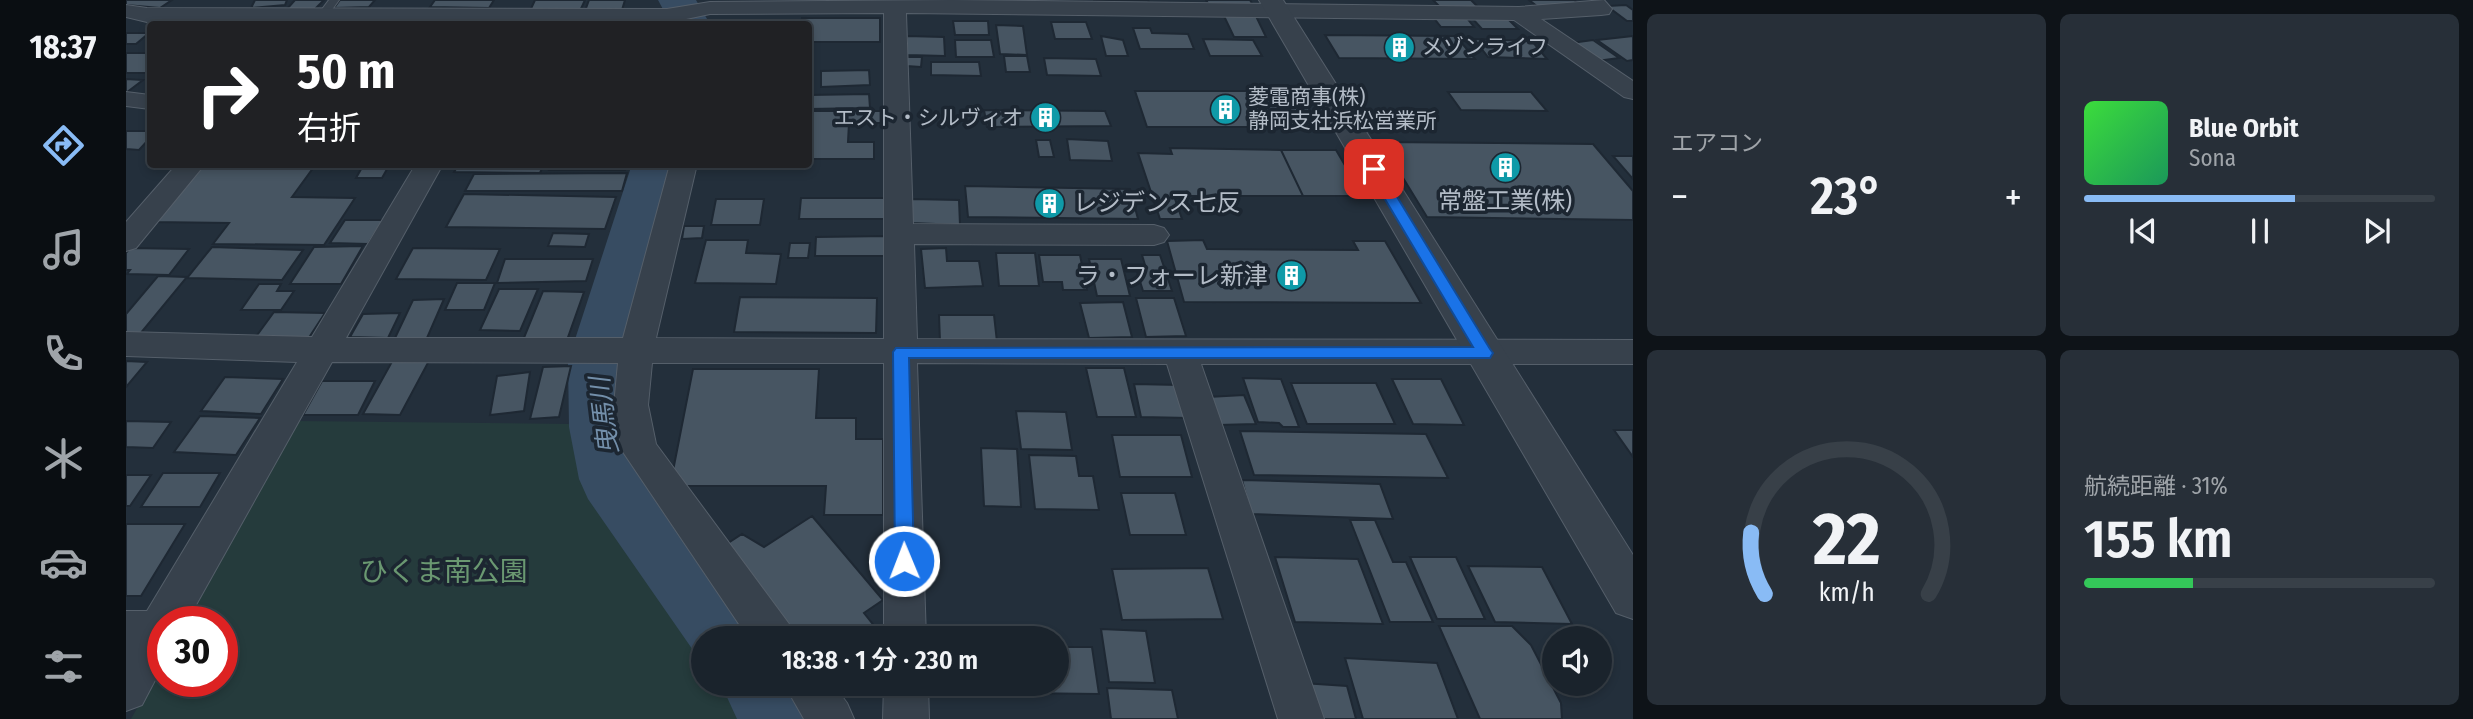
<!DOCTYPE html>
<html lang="ja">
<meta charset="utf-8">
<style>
body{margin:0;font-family:"Fira Sans Condensed","Noto Sans JP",sans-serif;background:#272f38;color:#f1f3f6;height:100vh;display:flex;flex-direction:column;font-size:26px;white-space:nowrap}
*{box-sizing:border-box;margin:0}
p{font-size:23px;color:#9fa4a9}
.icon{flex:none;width:38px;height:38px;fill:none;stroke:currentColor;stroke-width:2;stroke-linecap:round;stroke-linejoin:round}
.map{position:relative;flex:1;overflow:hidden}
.details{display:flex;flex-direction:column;gap:14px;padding:14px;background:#0e1318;width:840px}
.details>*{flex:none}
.guide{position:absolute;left:21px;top:21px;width:665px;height:147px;border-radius:7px;box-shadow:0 4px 10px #0003,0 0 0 2px #384048;background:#202124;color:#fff;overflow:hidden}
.buttons{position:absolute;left:1416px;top:626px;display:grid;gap:14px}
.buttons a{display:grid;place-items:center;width:70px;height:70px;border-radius:50%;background:#1a232c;box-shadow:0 4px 10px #0003,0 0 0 2px #384048;font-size:35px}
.speed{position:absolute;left:21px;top:606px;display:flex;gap:14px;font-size:35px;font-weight:700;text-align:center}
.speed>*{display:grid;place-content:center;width:91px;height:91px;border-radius:50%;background:#1a232c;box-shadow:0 4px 10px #0003,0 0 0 2px #384048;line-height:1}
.speed .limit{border:10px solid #d22;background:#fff;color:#111}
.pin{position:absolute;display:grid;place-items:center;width:60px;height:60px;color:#fff;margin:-30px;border-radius:14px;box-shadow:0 4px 10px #0006}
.me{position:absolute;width:77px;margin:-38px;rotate:359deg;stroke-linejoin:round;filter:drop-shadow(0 0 5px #0008)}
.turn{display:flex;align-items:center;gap:24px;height:147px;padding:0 35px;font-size:32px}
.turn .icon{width:91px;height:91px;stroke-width:2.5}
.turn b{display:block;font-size:49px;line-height:60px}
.big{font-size:52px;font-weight:600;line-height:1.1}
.details .card{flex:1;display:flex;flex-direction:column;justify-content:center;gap:10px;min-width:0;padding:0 24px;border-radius:10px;background:#272f38}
.details .dial{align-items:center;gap:0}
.dial svg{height:182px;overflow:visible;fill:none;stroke:#384048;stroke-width:7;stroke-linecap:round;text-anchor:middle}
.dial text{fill:#f1f3f6;stroke:none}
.song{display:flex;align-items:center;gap:21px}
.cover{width:84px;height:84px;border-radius:10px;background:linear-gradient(135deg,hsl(120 70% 55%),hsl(150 70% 35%))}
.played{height:7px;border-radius:4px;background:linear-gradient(90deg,#89bbf5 60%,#384048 60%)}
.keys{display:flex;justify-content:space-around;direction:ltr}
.heat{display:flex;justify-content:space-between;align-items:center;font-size:38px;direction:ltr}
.charge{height:10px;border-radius:5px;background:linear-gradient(90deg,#34c759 31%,#384048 0)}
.details .tiles{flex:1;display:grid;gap:14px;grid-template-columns:repeat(2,1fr)}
.trip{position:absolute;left:565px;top:626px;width:378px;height:70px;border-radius:35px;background:#1a232c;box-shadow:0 4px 10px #0003,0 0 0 2px #384048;font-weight:600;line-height:70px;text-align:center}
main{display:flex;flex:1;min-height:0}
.menu{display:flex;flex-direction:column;width:126px;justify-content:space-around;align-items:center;background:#0a0e12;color:#9fa4a9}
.menu .icon{width:49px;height:49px}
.menu .current{color:#89bbf5}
.menu b{font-size:32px;color:#f1f3f6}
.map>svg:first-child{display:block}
</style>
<main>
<nav class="menu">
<b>18:37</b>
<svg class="icon current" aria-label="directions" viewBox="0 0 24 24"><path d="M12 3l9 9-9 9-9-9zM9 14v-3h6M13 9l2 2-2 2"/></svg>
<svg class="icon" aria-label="music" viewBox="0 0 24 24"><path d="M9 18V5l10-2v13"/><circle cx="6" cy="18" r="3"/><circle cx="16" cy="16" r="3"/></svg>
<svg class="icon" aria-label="phone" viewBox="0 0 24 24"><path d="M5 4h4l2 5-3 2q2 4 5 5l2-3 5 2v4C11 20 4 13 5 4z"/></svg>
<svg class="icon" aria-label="climate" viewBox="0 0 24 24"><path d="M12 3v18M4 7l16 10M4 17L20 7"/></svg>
<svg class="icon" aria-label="car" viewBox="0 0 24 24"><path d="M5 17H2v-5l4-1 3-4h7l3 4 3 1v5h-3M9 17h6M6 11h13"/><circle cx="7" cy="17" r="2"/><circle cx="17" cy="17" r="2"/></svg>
<svg class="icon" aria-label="filters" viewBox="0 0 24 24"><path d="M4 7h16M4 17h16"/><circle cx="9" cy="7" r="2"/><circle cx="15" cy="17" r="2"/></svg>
</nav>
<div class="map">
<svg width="1507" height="719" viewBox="0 0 1507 719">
<rect width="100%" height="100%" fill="#232f3b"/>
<path fill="#253b3c" d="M170,421L445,424L451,463L579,639L578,684H613L638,719H5L37,662V681H96V621H59Z"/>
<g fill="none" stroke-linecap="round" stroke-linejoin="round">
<path fill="#374c62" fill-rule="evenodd" d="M532,0H570L584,24H545Z
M506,164H554L502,361L507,427L517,468L628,613L639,639H578V666L462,499L453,479L443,427L442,361Z
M595,684H683L699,719H611Z"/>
</g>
<path fill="#475562" stroke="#1e2833" stroke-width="2" d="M0,0H46L34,8L0,5Z
M129,0H161L159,5L125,8Z
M169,0H198L188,10H160Z
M214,0H249L243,7L208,8Z
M309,0H368L363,8L304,7Z
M409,0H459L453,13H403Z
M463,0H499L496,10L459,11Z
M968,0H1022L1023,2L969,3Z
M1080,0H1124L1127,5H1083Z
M1307,0H1345L1352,7L1316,9Z
M1403,0H1448L1453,4L1412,7Z
M1500,5L1507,10V21H1501L1481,6Z
M1097,14H1129L1140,37H1108Z
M1307,17H1340L1348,27H1315Z
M1345,17H1380L1392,29H1356Z
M676,18H754V42H682V24H675Z
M827,21H862L863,35H829Z
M925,22H960L966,39H929Z
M870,25L897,26L901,55L874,54Z
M1007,28H1024L1026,33L1062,34L1068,49H1014Z
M0,33H23L10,44H0Z
M1199,35L1330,36L1349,59L1213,58Z
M781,36L818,37L819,56L781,55Z
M975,36L997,40L1002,56H980Z
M1507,36V60L1501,61L1471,40Z
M1077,39L1127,40L1136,56H1084Z
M1348,39L1406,41L1421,59L1362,57Z
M829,40H865L868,57H830Z
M1467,40L1493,58L1471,61L1445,43Z
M0,53H24V73H0Z
M878,56H901L904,72H880Z
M780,57H796L795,67L780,66Z
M918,58L970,59L975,76L921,75Z
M805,62H853L855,76L805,75Z
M743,70L744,85L695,87V71Z
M0,79L17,80L0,93Z
M1009,91H1172L1194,127H1021Z
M1322,92H1405L1421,111L1335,110Z
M743,94L744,108L682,109V95Z
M858,110L979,111L985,126L861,127Z
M682,111H757V123H723L722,142H748V159H682Z
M0,131H24V138L13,150L0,149Z
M941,139L982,141L986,161L944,160Z
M910,140H924L928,157H913Z
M1255,142L1467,144L1507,191V220L1301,217Z
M1044,148L1155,150L1177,196H1048L1056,219H1034L1012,153L1046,154Z
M1155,150H1210L1237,196H1177Z
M1487,156H1507V179Z
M76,164H190L166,197L229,198L198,245L87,244L103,223L25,222Z
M238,164H264L256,178H230Z
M333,164H418L414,173L328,172Z
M425,164H501L499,170H423Z
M501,173L496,191H339L348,174Z
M839,186L1004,189L1012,219L842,217Z
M338,194L490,197L479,229L320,227Z
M675,198H759V219H673Z
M590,199H638L634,225H585Z
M786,199L833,200L834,225L785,223Z
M219,220H257L242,244L204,243Z
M558,226H578L576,238L556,239Z
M427,233L463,234L459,247L422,246Z
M763,236V256H689L690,237Z
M580,240H622L620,253L655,254L650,284L569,283Z
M1077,240L1081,249L1232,250L1227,241H1259L1295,303L1058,302L1041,241Z
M664,243H684L682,258H662Z
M237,246L215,284H164L188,247Z
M86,247L177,250L156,280L61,278Z
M4,248L63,249L43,275L1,274L4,270H0V253Z
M287,248L374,249L360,280L270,279Z
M820,248L821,261H853L857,286L799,288L795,249Z
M870,253H909L913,286H873Z
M913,255H954L961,290H937L936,282H917Z
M1016,255H1034L1046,291H1017L1009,265H1019Z
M379,259H467L460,281L371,283Z
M963,259H995L1004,296H971Z
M32,276L61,277L14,334H0V314Z
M331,283H369L358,310H319Z
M133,284H155L151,291H168L155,310H115Z
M373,289H412L394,331L354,330Z
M417,291L458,292L441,340H397Z
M614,297L751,298L750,333L608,332Z
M1010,298H1048L1060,336L1020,337Z
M318,299L301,338H269L287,300Z
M997,302L1006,337L963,338L954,303Z
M148,312L199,313L182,339L129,338Z
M274,313L262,338L224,337L237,314Z
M813,315H868L871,342H814Z
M268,358L304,359L274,415L237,414Z
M0,361L21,362L0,387Z
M445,366L433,417L404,419L417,367Z
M960,368H998L1010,417H971Z
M567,369H693L690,418H730V439H757V515H698L700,486H544Z
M404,372L398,411L364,415L371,376Z
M99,377L157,379L135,414L75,411Z
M1117,378L1155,379L1173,427H1157L1153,423L1132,422Z
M1266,379H1315L1338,425L1287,424Z
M196,381H249L232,415H177Z
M1165,383H1250L1269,424H1181Z
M1008,384L1054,385L1063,418L1015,417Z
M1118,395L1130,424L1092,425L1082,397Z
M890,411L940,412L946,450L895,449Z
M74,416L134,418L110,455L48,452Z
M0,421L45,422L27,448L0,447Z
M1488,430H1507V457Z
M1114,431L1300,434L1322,478L1128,475Z
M986,435H1055L1066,477H994Z
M855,448L891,449L895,507L858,506Z
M903,455L950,456L953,476H967L973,510L909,509Z
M37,473H94L74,507H15Z
M0,475H25L4,506H0Z
M1116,480L1254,484L1267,519L1125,514Z
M995,493H1049L1060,535H1004Z
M686,516L757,600L738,613L757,637L755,639H660L593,549L616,534L638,547Z
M1224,520H1249L1267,562H1280L1307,622H1264Z
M0,524H59L15,596H0Z
M1149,557L1232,559L1257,624L1169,622Z
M1284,557H1330L1359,619H1311Z
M1342,566L1416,567L1446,624L1369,622Z
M1082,568L1097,619L996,620L986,569Z
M1313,626H1386L1405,645L1435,703L1436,719H1354Z
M975,629L1020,631L1029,683L983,682Z
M931,647H966L973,694L888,693V684H931Z
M1219,658L1311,663L1332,719H1237Z
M1176,683L1221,686L1230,719H1184Z
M797,684H877V695L797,694Z
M981,688L1046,690L1052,719H985Z"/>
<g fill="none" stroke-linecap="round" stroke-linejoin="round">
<defs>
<path id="service" d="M203,0H213L200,18H192L191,16Z"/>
<path id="minor" d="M826,0L1393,7L1478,0L1486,9L1483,14L1475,15L1415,19L1507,81V99L1498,97L1388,20L780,13L787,224L1028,225L1038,228L1043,235L1038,242L1028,245L788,244L791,339L1507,340V364H1075L1198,719H1152L1041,364L791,363L800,639H758V363H526L522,405L530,444L663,624L669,639H623L495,449L488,405L492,363L206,362L61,621H37V665L16,705L0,711V611H21L171,362L0,356V332L186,337L290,164H317L220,338H497L544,164H571L530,338L758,339V13L584,14L541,23L21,22L0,17V5L21,8L541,9L584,2Z
M0,92L24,95V109L0,106Z
M51,164H79L10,248L0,251V222Z
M658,684H707L721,703L728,719H678Z
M758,684H802L803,719H757Z"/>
<path id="tertiary" d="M1133,0H1157L1507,555V619L1490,613Z"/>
</defs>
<use href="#service" stroke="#555f6a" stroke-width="2"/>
<use href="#minor" stroke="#555f6a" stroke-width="2"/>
<use href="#tertiary" stroke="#555f6a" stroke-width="2"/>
<use href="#service" fill="#37414c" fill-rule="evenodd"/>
<use href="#minor" fill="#37414c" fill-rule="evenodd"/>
<use href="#tertiary" fill="#37414c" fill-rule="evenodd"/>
</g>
<path fill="#1a73e8" stroke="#114b97" stroke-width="2" d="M1248,165L1254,169L1364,349L1367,353L1364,358H783L788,561L785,567L778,569L771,567L769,561L767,352L770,348L1347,347L1241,169Z"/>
<defs>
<symbol id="building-disc" viewBox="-11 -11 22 22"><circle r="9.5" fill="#0f9aa8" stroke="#1c2631"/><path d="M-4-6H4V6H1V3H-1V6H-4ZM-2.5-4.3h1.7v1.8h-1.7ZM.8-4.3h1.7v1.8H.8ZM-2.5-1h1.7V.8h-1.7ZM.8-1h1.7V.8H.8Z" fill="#fff"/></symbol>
</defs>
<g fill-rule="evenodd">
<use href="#building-disc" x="1256" y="30" width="35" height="35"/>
<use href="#building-disc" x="1082" y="92" width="35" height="35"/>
<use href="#building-disc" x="902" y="100" width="35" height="35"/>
<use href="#building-disc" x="1362" y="150" width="35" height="35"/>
<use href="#building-disc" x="906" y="186" width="35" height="35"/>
<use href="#building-disc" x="1148" y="258" width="35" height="35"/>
</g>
<g text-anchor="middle" stroke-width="7" stroke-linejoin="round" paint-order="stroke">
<g font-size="21" fill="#b3bcc7" stroke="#1c2631" text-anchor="start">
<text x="1296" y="54">メゾンライフ</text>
<text x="1122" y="104">菱電商事(株)<tspan x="1122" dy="24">静岡支社浜松営業所</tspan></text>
<text x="897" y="125" text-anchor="end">エスト・シルヴィオ</text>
</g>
<g font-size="24" fill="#b3bcc7" stroke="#1c2631">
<text x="1379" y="209">常盤工業(株)</text>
<text x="947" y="211" text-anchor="start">レジデンス七反</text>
<text x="1142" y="284" text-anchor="end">ラ・フォーレ新津</text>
</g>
<g font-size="26" font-style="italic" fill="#738faa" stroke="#1c2631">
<text transform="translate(478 416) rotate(-97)" y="9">曳馬川</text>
</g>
<g font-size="28" fill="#6a9871" stroke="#1c2631">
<text x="318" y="581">ひくま南公園</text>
</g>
</g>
</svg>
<div class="buttons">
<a><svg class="icon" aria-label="sound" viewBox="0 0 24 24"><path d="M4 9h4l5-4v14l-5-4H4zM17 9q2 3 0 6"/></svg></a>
</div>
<div class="speed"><div class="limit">30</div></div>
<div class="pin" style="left:1248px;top:169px;background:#d93025"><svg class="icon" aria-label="arrive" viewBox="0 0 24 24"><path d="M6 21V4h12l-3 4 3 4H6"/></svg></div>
<svg class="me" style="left:778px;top:561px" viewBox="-20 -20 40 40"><circle r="17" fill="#1a73e8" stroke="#fff" stroke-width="3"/><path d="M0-11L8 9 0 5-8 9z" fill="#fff"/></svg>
<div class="trip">18:38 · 1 分 · 230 m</div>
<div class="guide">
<div class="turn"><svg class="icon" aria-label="right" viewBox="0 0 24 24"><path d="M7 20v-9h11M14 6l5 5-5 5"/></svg><div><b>50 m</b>右折</div></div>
</div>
</div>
<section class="details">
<div class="tiles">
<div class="card"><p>エアコン</p>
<div class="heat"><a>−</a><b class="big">23°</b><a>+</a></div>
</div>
<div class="card">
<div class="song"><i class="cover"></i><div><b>Blue Orbit</b><p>Sona</p></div></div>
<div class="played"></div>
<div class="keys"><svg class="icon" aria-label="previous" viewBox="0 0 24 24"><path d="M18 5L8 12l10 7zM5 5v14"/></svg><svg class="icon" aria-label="pause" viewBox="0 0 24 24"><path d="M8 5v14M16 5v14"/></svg><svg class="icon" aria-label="next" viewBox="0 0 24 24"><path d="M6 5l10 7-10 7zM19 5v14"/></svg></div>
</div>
<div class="card dial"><svg viewBox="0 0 100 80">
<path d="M14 69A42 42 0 1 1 86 69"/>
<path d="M14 69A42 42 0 0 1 8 42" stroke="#89bbf5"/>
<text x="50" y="56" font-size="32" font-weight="700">22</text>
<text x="50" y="72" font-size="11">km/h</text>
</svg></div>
<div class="card"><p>航続距離 · 31%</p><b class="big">155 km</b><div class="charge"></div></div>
</div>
</section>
</main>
